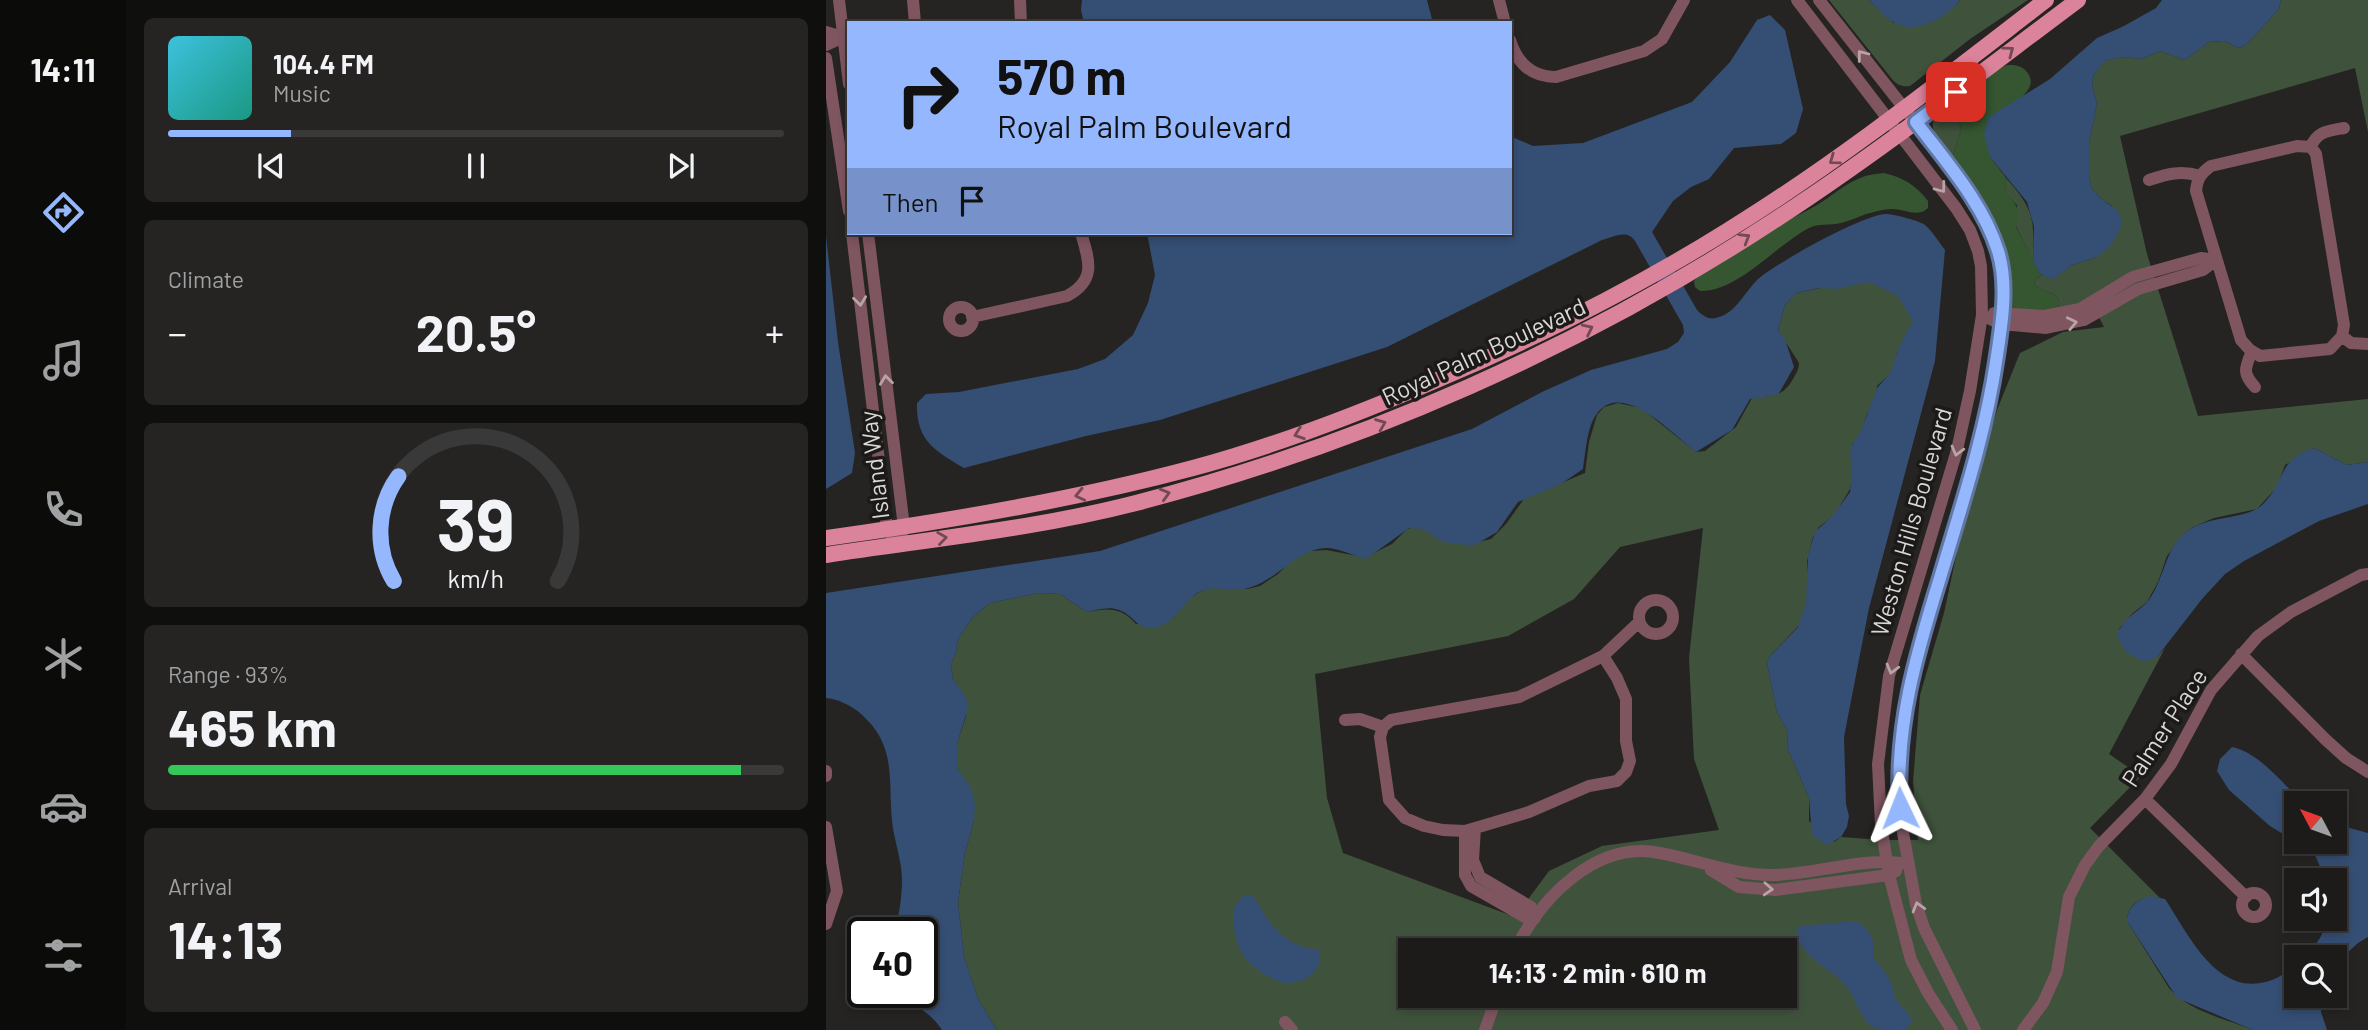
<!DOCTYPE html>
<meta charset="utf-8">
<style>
body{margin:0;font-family:Barlow,sans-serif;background:#252423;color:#f1f3f6;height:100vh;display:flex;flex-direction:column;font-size:26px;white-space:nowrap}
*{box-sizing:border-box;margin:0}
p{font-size:23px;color:#a0a1a2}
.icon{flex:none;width:38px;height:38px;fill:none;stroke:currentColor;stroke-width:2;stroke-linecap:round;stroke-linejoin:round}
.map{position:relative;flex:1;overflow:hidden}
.side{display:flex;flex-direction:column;gap:18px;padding:18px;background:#0f0f0e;width:700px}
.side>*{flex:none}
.banner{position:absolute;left:21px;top:21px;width:665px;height:214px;border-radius:0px;box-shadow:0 4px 10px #0003,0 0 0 2px #3a3939;background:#95b7fd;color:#111;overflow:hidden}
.needle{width:46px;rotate:311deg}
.tools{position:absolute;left:1458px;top:791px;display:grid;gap:14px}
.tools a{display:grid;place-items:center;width:63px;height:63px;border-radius:0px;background:#1c1b1a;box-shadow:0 4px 10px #0003,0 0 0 2px #3a3939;font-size:35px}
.speed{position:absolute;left:21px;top:917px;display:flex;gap:14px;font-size:35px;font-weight:700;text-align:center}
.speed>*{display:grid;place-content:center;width:91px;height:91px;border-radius:50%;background:#1c1b1a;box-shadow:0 4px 10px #0003,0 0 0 2px #3a3939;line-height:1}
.speed .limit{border:4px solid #111;border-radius:10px;background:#fff;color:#111}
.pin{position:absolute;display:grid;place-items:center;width:60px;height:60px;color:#fff;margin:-30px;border-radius:14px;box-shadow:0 4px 10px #0006}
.me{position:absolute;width:77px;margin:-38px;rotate:358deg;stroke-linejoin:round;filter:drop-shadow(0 0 5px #0008)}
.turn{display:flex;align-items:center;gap:24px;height:147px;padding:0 35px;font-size:32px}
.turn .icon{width:91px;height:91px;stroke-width:2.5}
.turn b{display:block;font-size:49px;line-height:60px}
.then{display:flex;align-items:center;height:66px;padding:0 35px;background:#0003;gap:14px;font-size:26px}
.big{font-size:52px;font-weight:700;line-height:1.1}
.side .widget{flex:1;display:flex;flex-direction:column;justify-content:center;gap:10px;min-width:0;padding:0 24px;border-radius:10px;background:#252423}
.side .dial{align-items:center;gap:0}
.dial svg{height:182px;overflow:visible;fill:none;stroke:#3a3939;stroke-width:7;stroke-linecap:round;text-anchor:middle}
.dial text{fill:#f1f3f6;stroke:none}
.song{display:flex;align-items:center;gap:21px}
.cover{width:84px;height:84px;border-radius:10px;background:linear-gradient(135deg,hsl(190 70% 55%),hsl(170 70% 35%))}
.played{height:7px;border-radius:4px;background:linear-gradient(90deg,#95b7fd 20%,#3a3939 20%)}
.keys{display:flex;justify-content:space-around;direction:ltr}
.heat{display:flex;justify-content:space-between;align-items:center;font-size:38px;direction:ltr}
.charge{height:10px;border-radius:5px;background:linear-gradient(90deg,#34c759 93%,#3a3939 0)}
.trip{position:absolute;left:572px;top:938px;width:399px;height:70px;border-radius:0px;background:#1c1b1a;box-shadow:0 4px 10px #0003,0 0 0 2px #3a3939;font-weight:700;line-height:70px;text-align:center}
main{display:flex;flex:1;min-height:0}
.menu{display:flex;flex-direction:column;width:126px;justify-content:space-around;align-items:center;background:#0b0b0a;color:#a0a1a2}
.menu .icon{width:49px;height:49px}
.menu .active{color:#95b7fd}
.menu b{font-size:32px;color:#f1f3f6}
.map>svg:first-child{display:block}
</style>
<main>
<nav class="menu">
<b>14:11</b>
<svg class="icon active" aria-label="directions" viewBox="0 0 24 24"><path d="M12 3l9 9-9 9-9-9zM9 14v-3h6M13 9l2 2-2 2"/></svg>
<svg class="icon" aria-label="music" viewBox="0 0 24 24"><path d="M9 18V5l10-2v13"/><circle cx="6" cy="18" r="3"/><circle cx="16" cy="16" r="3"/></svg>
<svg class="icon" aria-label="phone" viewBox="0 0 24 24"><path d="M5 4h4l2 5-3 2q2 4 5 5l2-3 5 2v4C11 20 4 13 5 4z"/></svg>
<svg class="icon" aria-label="climate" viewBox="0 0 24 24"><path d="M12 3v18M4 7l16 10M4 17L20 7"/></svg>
<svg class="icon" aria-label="car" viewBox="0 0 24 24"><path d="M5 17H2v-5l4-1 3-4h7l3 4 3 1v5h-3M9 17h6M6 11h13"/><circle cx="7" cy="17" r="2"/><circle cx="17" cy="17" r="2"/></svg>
<svg class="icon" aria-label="filters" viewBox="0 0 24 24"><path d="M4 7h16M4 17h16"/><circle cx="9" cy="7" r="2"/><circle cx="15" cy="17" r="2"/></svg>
</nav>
<section class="side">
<div class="widget">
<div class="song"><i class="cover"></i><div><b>104.4 FM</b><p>Music</p></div></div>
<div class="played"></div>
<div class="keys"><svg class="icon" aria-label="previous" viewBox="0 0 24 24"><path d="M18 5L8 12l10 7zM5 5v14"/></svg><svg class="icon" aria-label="pause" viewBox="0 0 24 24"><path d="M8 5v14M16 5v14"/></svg><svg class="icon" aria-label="next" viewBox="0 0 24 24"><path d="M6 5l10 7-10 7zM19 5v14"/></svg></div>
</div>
<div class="widget"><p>Climate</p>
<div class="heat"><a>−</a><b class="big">20.5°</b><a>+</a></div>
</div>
<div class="widget dial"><svg viewBox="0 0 100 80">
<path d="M14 69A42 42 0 1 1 86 69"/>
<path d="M14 69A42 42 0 0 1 16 23" stroke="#95b7fd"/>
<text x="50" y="56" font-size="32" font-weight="700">39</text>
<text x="50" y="72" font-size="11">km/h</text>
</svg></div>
<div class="widget"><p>Range · 93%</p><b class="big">465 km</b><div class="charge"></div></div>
<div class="widget"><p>Arrival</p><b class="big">14:13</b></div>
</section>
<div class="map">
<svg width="1542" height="1030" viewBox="0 0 1542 1030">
<rect width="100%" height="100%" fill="#262422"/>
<path fill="#3f533c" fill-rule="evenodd" d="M1003,0H1043L1068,23L1131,4L1134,0H1202L1144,39L1084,86C1076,87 1071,85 1066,79Z
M1455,0H1542V132L1529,68L1294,136L1321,254L1372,416L1542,399V462L1521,465L1488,448L1459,465L1451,487L1431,509L1388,518L1367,527L1359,533L1341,556L1332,582L1321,602L1307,613L1293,629L1331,657L1339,648L1283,754L1315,776L1264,828L1334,898C1319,895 1301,902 1301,921L1343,988C1362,1011 1400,1019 1427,1030H171L152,999L138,957L132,902L139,853L148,820L137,778L131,768L130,762L131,744L140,716L139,697L127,679L125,665L130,652L132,639L146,618L164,603L212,593L234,594L261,612C282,608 295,607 310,624L348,617L360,601L375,591L387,586L421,589L434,586L452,574L470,556L485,551L500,550L532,556L544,555L566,544L581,529L594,526L608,536L648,543L665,539L680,524L698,499L759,473L763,442L771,415L778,407L792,403L815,408L870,452L879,451L910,427L926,398C947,395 956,398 967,379C970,373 973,370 973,363L952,330L959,305L970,293L1038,279L1076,296L1089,315L1086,324L1071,352L1068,370L1051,386L1050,398L1041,414L1036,430L1026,445L1030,459L1024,489L1009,514L993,527L987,537L981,561L983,594L977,621L944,656L941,663L951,712L962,732L961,747L983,798V821L1008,842L1015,837L1055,840H1092L1087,782L1094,695L1118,613L1138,519L1171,410L1194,353L1237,332L1278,327L1265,302L1229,314C1242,291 1221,295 1208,285L1210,279L1215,275L1228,278L1246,265L1271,257L1286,206L1277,200L1266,189L1263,177V143L1271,104L1266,84L1268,74L1278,61L1296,57L1316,59L1334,51L1359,60L1383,42L1398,41L1413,48L1420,45L1453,9ZM877,528L863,658L868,759L893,830L776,846L723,871L689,917L517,853L501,798L489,674L682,636L748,599L794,547ZM584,950H959V996H584Z
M1140,93L1131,109L1135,130L1126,159C1095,119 1103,121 1140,93Z
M1181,179C1209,211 1208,219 1207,261L1190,226L1191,205C1182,196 1177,192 1181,179Z"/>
<path fill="#355631" d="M1181,65C1188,65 1196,65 1201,72C1217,92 1177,109 1164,117V157L1181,179C1174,203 1199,195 1190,227L1215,275L1210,279L1208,285C1221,295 1242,291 1229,314L1184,308L1181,305L1156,205L1126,159L1135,130L1131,109L1140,93L1168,71Z
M1058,173C1076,177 1090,185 1102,201V208C1092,218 1079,209 1066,209C1058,209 1048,212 1040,214C1032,217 1023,221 1015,223C1005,226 992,223 983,228C950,245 912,292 874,291L869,287L868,281C890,254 958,224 991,205C1005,197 1017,185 1032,179C1040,175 1048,174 1058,173Z"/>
<path fill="#354e74" d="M256,0H601L607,23H258L255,10Z
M1043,0H1134C1122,17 1089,35 1069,23C1059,18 1051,7 1043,0Z
M1336,0H1455L1453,9L1420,45L1413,48L1398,41L1383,42L1359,60L1334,51L1316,59L1296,57L1279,61L1268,74L1266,84L1271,104L1263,143V177L1266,189L1277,200L1292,211L1296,221L1293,231L1284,246L1271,257L1246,265L1228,279L1215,275L1207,261L1208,227L1201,202L1164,157L1158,134L1163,117L1224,79L1271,38L1298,26L1330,8Z
M944,15L959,30L977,109L970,133L955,144L908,148L883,179L865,187L847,201L826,232L871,310C880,319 886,321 898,315C912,308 920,291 931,280C952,262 1032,217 1059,214C1064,213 1095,221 1099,225C1107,232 1113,242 1119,250L1109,361L1043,608L1018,737L1020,804L1023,816L1021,827L1015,837L1001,845L986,835L983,798L961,747L962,732L951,712L941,663L944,656L972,627L980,604L982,556L989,532L1008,514L1024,492L1026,472L1024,451L1028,441L1035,431L1051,388L1065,372L1072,349L1087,321L1072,296L1043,282L1010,289L993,288L970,293L959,305L952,330L959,339L968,367L952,395L924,399L906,430L870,452C848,436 791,372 767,420C761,432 759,455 757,469L735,484L692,502L671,532L647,546L617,542L597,529L583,528L540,559C528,556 515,549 503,548C472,546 449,584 418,589C404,592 389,585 375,591C357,600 350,624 330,627C311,631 308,615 293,610C283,606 271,610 261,612L234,594L212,593L164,603L146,618L132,639L130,652L125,665L127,679L140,697L142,708L131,744V768L145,788L149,804L148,820L139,853L132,902L138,957L152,999L171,1030H116C106,1014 88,1003 70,998C62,997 55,996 48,993L96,992V933H68C73,916 76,898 76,880C76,860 68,841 66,821C62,778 71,745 34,713C24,705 12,699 0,698V593L274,551L646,429L716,392L765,370L841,349L852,342L858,333L857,325L809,241C801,229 788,237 776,240L561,347L334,420L260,436L138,468C108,450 90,440 91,403L100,394L133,392L252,369L279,359L307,335L322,303L329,275L321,233H684V136L707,146L757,143L866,102L904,62L931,20Z
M0,236L12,342L29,453L26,473L0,489Z
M1488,448L1521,465L1542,462V504L1493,521L1418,561L1399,574L1376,599L1331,657L1318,662L1300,652L1291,636C1296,619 1311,613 1322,601C1340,578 1338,544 1366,528C1386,516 1421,519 1436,505C1461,481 1450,460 1488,448Z
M1406,747C1434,753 1457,784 1477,803H1470V842H1508L1509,824L1542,833V937L1532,943L1509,964L1508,957H1481L1494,938L1503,919H1508V880H1500L1488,853L1444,826L1403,790L1391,771L1394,759Z
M425,895C432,901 433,906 438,913C450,933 468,949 492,949C501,971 475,987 455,982C439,977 419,963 413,947C408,936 407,921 407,909L417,896Z
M1325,896L1339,899C1363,935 1392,1000 1446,980C1455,977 1462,970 1470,966V996H1495V1012L1501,1030H1427L1351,998L1301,921C1301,906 1313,899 1325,896Z
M1030,921C1047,932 1048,940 1048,959C1060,972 1067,981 1069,999L1083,1014L1086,1022L1079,1030C1069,1030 1055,1030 1047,1027C1034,1019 1030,998 1020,986C1004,966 975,960 970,931L975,926Z"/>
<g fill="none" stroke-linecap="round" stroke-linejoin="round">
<path stroke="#7f5560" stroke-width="12" d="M13,0L23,84
M87,0L89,23
M194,0L195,23
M673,0L679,23
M971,0L1130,208L1144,230L1152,251L1155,266L1156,315L1144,391L1131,450L1063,676L1052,764L1055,825L1063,875L1085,960L1102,993L1126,1030
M993,0L1089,122L1153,209L1165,232L1176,267L1175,324L1165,393L1152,451L1084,678L1073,765L1076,827L1090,904L1098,928L1149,1030
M0,32L17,37
M684,40C691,63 705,77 730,77L818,51L836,39L858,0
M0,45L17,37
M0,58L23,211
M1471,146L1485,147L1490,154L1518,325L1516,336L1504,349L1434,356L1424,350L1415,340L1370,191C1371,179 1375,173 1385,166Z
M1485,147C1491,131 1502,131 1518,128
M1323,180C1341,174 1355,170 1374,176
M26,233L61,529L72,544
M42,233L78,527L76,534
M123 319a12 12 0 1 1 24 0a12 12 0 1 1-24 0Z
M1168,313L1219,316L1254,309L1307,277L1375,258L1390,260
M1156,315L1175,324L1220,328L1258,320L1312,289L1377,270L1390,260
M146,317L241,296C271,280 263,260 255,233
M1516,336L1525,343L1542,344
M1426,351C1419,368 1416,373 1429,387
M813 617a17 17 0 1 1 34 0a17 17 0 1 1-34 0Z
M1415,654L1499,739L1520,758L1542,772
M777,656L791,678L800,699V741L804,761L800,772L791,781L763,786L703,812L639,831L617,830L598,826L579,818L563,800L554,737L557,727L565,720L693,697L777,656L813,622
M519,720L534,719L557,727
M0,771V776
M1319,799L1420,897
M0,827L11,891L0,924
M639,831V875L645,886L699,917L709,918L705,907L654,877L647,860L649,828
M885,870L913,887L949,890L1063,875L1070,871
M1416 905a12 12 0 1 1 24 0a12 12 0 1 1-24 0Z
M689,950C715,898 770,840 834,853C872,860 910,876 949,875C994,874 1037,856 1082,864
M459,1022L466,1030
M659,1030L671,996
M1197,1030L1217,1003L1231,972L1243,897L1259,865L1273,846L1319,799L1345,764L1385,690L1432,636L1465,612L1535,575L1542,574"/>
<path stroke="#db839b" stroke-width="16" d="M0,538C124,521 247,500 367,468C449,446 527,416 604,383C708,339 805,291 901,231C1013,162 1116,80 1220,0
M0,555C104,539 209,529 310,503C538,444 756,347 952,218C1056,150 1153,74 1252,0"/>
</g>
<defs><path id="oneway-chevron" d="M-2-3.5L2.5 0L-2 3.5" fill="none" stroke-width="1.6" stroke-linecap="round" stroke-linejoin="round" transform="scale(1.75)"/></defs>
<g stroke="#724954">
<use href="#oneway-chevron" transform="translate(1183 51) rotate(-37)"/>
<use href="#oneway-chevron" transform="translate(1008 160) rotate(144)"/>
<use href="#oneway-chevron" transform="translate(919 238) rotate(-31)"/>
<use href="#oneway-chevron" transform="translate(762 329) rotate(-26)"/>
<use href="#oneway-chevron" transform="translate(555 424) rotate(-22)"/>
<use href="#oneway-chevron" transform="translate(473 434) rotate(161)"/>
<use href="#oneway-chevron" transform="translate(339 494) rotate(-16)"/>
<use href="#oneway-chevron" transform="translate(254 495) rotate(167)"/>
<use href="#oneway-chevron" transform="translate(116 538) rotate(-8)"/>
</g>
<g stroke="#b6a4a7">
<use href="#oneway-chevron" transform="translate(1036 55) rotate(-128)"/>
<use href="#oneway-chevron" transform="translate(1115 188) rotate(53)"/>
<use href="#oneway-chevron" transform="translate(34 301) rotate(83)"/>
<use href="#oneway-chevron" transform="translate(1246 323) rotate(-12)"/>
<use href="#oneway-chevron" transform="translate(60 380) rotate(-97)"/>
<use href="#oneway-chevron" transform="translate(1131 451) rotate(105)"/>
<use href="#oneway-chevron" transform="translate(1066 669) rotate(105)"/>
<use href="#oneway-chevron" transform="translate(942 889) rotate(3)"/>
<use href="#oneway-chevron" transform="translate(1092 907) rotate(-106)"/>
</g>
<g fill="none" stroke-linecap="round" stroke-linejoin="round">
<defs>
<path id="route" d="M1074,808C1069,726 1090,655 1114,578C1135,507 1159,436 1170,362C1175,328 1183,286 1172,251C1157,203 1120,162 1090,122L1130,92"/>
</defs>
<use href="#route" stroke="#6177a4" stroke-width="18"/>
<use href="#route" stroke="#95b7fd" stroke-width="12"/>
</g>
<g text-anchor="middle" stroke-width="7" stroke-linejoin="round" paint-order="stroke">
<g font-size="24" fill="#dad8d7" stroke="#1c1a19">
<text transform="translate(658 352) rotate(-25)" y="8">Royal Palm Boulevard</text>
<text transform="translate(49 465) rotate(-97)" y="8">Island Way</text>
<text transform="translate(1086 522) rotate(-74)" y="8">Weston Hills Boulevard</text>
<text transform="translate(1339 728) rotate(-57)" y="8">Palmer Place</text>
</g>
</g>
</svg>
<div class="tools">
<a><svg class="needle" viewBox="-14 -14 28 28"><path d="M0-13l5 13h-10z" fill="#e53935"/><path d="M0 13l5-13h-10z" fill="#a0a1a2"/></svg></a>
<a><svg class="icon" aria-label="sound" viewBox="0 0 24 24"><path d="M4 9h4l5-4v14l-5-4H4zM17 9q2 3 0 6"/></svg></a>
<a><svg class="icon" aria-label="search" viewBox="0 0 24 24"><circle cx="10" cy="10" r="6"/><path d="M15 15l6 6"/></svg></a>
</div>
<div class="speed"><div class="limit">40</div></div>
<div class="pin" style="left:1130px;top:92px;background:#d93025"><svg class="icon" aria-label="arrive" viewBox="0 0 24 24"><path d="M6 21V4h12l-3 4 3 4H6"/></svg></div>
<svg class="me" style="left:1074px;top:808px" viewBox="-20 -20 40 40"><path d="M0-17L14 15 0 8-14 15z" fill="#95b7fd" stroke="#fff" stroke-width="4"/></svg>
<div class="trip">14:13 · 2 min · 610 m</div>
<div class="banner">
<div class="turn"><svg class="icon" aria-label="right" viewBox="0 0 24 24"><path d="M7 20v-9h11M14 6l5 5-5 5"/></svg><div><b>570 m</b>Royal Palm Boulevard</div></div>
<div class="then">Then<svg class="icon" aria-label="arrive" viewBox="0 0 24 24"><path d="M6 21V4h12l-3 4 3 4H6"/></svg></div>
</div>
</div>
</main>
